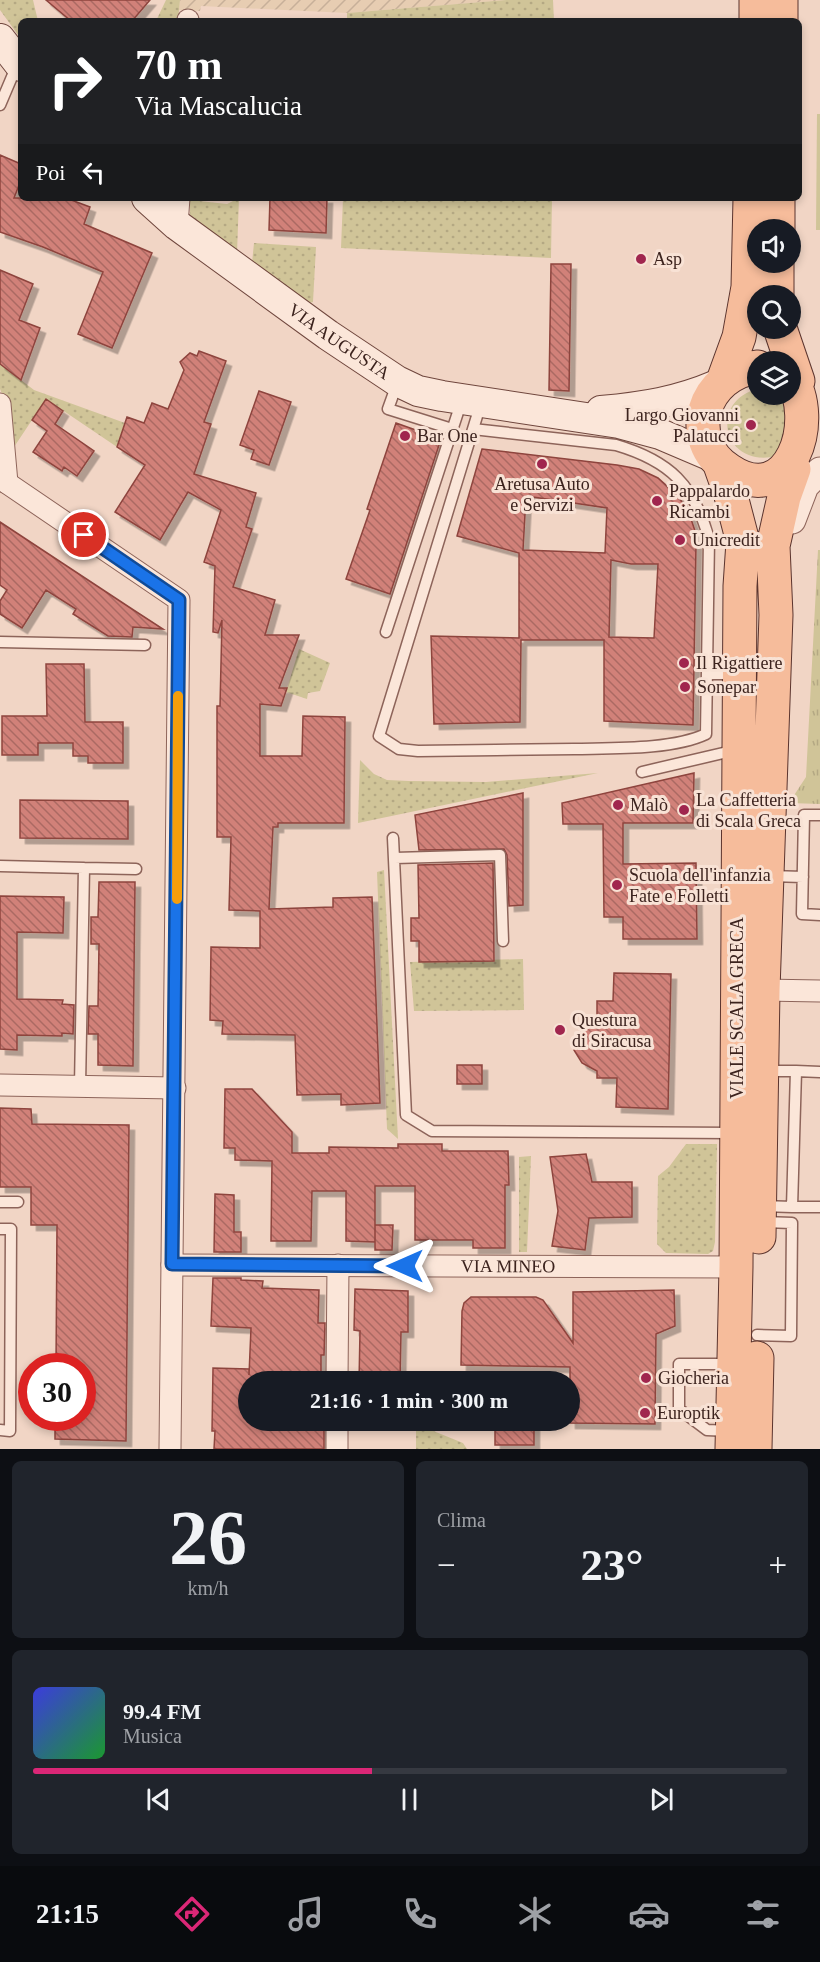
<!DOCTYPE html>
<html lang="it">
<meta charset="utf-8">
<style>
body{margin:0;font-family:Georgia,serif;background:#20242c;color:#f1f3f6;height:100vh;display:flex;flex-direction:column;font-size:22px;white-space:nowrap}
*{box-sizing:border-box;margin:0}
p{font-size:20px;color:#9ea1a6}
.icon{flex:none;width:33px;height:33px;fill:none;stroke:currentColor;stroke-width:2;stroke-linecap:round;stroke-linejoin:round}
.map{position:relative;height:1449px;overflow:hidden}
.details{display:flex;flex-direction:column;gap:12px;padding:12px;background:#0d0f14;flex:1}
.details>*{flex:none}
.top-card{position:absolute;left:18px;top:18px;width:784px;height:183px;border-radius:9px;box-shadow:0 3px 9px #0003;background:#202124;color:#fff;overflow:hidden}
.buttons{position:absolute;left:747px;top:219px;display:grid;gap:12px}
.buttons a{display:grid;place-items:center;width:54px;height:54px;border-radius:50%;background:#171b24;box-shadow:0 3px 9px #0003;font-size:30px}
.speed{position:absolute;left:18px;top:1353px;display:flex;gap:12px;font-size:30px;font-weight:700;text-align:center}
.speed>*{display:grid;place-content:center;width:78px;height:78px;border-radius:50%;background:#171b24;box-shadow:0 3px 9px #0003;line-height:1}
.speed .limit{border:9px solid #d22;background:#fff;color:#111}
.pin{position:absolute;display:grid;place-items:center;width:51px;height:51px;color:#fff;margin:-26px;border:3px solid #fff;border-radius:50%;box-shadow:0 2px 6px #0007}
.me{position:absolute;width:66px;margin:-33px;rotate:270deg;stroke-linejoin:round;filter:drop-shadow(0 0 4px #0008)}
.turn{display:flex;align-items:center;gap:21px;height:126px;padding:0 18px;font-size:27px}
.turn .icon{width:78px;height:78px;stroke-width:2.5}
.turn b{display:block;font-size:42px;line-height:51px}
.then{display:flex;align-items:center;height:57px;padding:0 18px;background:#0003;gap:12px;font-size:22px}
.big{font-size:45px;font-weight:700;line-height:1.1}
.details .widget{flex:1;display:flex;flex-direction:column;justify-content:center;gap:9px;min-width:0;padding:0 21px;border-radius:9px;background:#20242c}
.details .dial{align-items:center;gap:0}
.dial b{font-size:78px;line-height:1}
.song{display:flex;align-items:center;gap:18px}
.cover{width:72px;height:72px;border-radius:9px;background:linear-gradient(135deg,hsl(240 70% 55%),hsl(130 70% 35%))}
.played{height:6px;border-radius:3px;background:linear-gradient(90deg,#db2777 45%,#363941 45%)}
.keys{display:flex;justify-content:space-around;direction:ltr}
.heat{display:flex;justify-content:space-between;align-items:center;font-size:33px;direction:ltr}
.details .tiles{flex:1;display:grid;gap:12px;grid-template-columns:1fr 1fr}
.widget:last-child{grid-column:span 2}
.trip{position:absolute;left:238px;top:1371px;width:342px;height:60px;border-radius:30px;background:#171b24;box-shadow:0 3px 9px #0003;font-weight:700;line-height:60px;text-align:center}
.dock{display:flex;height:96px;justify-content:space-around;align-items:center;background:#090b0e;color:#9ea1a6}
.dock .icon{width:42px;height:42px}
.dock .current{color:#db2777}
.dock b{font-size:27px;color:#f1f3f6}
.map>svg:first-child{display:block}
</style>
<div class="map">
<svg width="820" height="1449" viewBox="0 0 820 1449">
<defs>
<pattern id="farmland-furrows" width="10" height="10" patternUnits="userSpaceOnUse" patternTransform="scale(1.5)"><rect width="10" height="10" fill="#e7cdb2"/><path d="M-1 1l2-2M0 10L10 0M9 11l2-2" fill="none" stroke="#c7b099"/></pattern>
<pattern id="grass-dots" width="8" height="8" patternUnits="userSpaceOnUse" patternTransform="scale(1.5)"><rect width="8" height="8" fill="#d0c498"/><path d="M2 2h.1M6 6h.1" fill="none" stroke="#b4a883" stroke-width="1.8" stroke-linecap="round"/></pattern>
<pattern id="park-tufts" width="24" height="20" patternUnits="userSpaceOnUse" patternTransform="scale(1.5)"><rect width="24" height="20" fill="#d0c498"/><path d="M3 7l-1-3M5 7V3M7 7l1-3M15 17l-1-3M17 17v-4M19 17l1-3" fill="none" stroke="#b4a883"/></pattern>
<pattern id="building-back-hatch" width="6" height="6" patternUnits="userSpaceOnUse" patternTransform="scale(1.5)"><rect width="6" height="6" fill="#d18179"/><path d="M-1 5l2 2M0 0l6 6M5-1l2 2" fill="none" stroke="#ab6963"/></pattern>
<filter id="shadow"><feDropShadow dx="5.5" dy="5.5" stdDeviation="0" flood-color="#0004"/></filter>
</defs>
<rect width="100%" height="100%" fill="#f1d5c5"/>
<path fill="url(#farmland-furrows)" d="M180,0H506L347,13L201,6L200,11L179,10Z"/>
<path fill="url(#grass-dots)" d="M0,0H33L38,21H21V39L0,10Z
M166,0H180L178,21H156Z
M506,0H553L554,21H347V13Z
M239,198L237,253L190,215V200L227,204Z
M343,198H552L551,258L341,248Z
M254,243L316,247L313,302L309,303L252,263Z
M0,364L34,390L125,423L117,447L46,399L14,447L5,401L0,389Z
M757,389L758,394H781L796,415L777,456C723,469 708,402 757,389Z
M299,649L330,663L320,691L308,693L307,699L286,692Z
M360,760L374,774L387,780L409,781L486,782L598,773L358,823Z
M384,870L398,1139L387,1129L377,872Z
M523,959L524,1010L414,1011L410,962Z
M686,1144H717L715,1242L713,1251L708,1254L666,1253L657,1244L658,1176L669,1167Z
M531,1156L527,1252H519V1157Z
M416,1421L431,1430L463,1443L467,1449H416Z"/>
<path fill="url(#park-tufts)" d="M818,550H820V804L789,803L806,777Z"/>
<path fill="#d0c498" d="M817,114H820V230H816Z"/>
<path fill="url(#building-back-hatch)" stroke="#8e443e" stroke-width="1.5" fill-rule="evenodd" filter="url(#shadow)" d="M46,0H150L132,21H71Z
M0,155L21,164V180L14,198H66L90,207L84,224L152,253L112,348L78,334L103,272L43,247L0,232Z
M270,198H327L326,233L269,230Z
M551,264H571L569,391L549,390Z
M0,270L33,284L19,320L40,328L21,380L0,364Z
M199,351L226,361L204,422L211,424L194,474L256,493L246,527L252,529L233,587L275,600L265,635H299L279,688H287L281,706L260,704V756H302L303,716L345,717L344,823H278V827H273L269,909L333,907V898L372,897L380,1103L341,1105V1094L297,1095L295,1035L222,1034L223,1021L210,1020L211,947L260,948V911L229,910L231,837H217V706H220L222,620L218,633L213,632L215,566L204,562L221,510L188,492L160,540L115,512L145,465L117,447L127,417L144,423L152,403L168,409L184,370L180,362L190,353L197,356Z
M259,391L291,402L269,465L251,459L254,450L240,445Z
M46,399L63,411L55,424L94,451L77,476L64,467L62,471L33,452L47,431L32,420Z
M396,423L441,439L390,594L346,579L370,510L367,509Z
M482,449L617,465L639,469L658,478L679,497L690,516L695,531L696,544L693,725L604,721V640H521L520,722L434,724L431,636L519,638V553L457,536ZM526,496L607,508L605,553L523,550ZM611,560L631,564H658L654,638L609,637Z
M0,522L132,609L163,629L133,627L132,637L108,636L73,614L76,609L46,590L22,628L0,614V601L7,590L0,585Z
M46,664H84L85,722H123V763H88V756H73V743H38V755H2V716H47Z
M694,773L693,823H623V864L696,863L697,939H623V917H604L603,824H563L562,803Z
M523,793V905L509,906L507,855L504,849L419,850L415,815Z
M20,800L128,801V839L20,838Z
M493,863L494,961L419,962V941H411V918H419L418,865Z
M99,882H135L133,1066L98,1065V1034H88L89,1006H98L99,944H91V917H98Z
M0,896L64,897L63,933L17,932V999L63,1000L62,1004L74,1005L73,1034L62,1033V1036L17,1035V1050L0,1049Z
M614,973L671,974L668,1109L616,1107L617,1078H597V1071L582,1063L574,1050L577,1035L582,1029L597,1021V1001H613Z
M457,1065H482V1084H457Z
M225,1089H252L292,1132V1153H329V1147L398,1148V1144H442V1151H508L509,1185H505V1248H473V1240H415V1186H375V1242L346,1241V1191H312L311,1241H271L272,1161L235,1160V1148H224Z
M0,1108L31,1109L32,1124L129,1125L126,1441L55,1439V1418H82V1366H56L57,1225H31V1187H0Z
M586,1154L592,1182H632V1217L589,1218L585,1250L552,1246L558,1211L550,1157Z
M215,1194L234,1195V1232H241V1252H214Z
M375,1225H393L392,1250H375Z
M213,1278H241V1280L263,1281L262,1288L319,1290L318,1323H325L324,1355H321V1382H249V1420H324V1449H214L215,1431H212L213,1368L249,1369V1375L251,1328L211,1326Z
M355,1289L408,1291V1332H401L400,1382H359L360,1331L354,1330Z
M674,1290L675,1326L656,1334L655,1424L570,1423V1367L461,1365L462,1311L464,1303L471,1297H536L543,1300L573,1343V1292Z
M495,1420H534V1445H495Z"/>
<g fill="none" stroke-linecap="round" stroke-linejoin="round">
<defs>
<path id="service" d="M0,105L17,65
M397,384L388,409L452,429
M473,429L616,445C670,461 694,485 709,539L706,734C672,750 612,748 574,749C522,750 470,750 418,751L399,749L379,736L481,403
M386,632L462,400
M0,642L145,645
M707,674H736
M642,772L736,750
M820,815H804L802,914L820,915
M393,838L406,1115L432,1131L733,1133
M395,858L500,855L503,941
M0,866L84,868
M770,876L803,877
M796,1071L820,1072
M80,1086L84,868L136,869
M0,1202H18
M762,1206L792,1207L796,1071H766
M792,1207H820
M0,1229H11L10,1431L0,1430
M757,1335L791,1336L792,1223L764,1222
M730,1431L707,1430L679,1409V1364H731"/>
<g id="minor">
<path d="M188,21V20"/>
<path d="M177,225L179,198"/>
<path d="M0,404L7,483"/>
<path d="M7,483L179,600L170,1449"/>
<path d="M763,990L820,991"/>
<path d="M0,1085L175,1088"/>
<path id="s1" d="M172,1265L736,1267"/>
<path d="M337,1382L338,1265"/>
<path d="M337,1449V1420"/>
</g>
<path id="tertiary" d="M792,520L805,486L820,471"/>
<g id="secondary">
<path d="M0,39L21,66"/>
<path id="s2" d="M147,198L177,225L328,335L397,381L418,391L442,396L619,423L660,434L714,457"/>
<path d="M601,411C644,407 677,402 717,385"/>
</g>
<path id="primary" d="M756,21V0
M781,21V0
M778,230V198
M777,296V262
M780,328L798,381
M758,367C703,373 682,440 729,470C790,511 820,420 790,376
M723,381L739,337L748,287L750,198
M719,462L731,496L743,542L740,586L739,749L736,1267L732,1449
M759,1237L763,990L776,615L773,546L784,497L794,469
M755,1449L757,1358"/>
</defs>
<use href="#service" stroke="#8d645a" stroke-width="13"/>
<use href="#minor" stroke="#8d645a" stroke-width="23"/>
<use href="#tertiary" stroke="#8d645a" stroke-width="29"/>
<use href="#secondary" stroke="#6f463d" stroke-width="32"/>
<use href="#primary" stroke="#5b342e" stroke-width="35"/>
<use href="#service" stroke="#fbe6d9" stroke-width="10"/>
<use href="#minor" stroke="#fbe6d9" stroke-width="21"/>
<use href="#tertiary" stroke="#fbe6d9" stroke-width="27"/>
<use href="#secondary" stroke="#fbe6d9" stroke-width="30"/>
<use href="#primary" stroke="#f6bc9b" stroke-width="33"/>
</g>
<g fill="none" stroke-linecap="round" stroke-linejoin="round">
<defs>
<path id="route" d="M84,535L179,600L172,1264L405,1266"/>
</defs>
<use href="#route" stroke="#114b97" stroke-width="15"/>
<use href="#route" stroke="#1a73e8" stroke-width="10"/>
<path stroke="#f59e0b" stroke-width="10" d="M177,899L178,696"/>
</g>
<g fill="#a0264e" stroke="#f8e2d5" stroke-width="2">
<circle cx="641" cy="259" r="6"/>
<circle cx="751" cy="425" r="6"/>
<circle cx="405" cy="436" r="6"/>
<circle cx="542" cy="464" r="6"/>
<circle cx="657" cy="501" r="6"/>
<circle cx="680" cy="540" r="6"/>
<circle cx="684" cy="663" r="6"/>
<circle cx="685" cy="687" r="6"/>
<circle cx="618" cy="805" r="6"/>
<circle cx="684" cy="810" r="6"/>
<circle cx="617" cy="885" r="6"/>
<circle cx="560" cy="1030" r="6"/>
<circle cx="646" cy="1378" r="6"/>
<circle cx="645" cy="1413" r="6"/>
</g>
<g text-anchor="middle" stroke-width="6" stroke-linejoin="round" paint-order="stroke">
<g font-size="18" fill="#3c231e" stroke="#f8e2d5" text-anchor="start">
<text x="653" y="265">Asp</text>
<text x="739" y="421" text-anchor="end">Largo Giovanni<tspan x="739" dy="21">Palatucci</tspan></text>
<text x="417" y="442">Bar One</text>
<text x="542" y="490" text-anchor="middle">Aretusa Auto<tspan x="542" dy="21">e Servizi</tspan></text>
<text x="669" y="497">Pappalardo<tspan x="669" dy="21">Ricambi</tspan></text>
<text x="692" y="546">Unicredit</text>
<text x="696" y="669">Il Rigattiere</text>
<text x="697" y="693">Sonepar</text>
<text x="696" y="806">La Caffetteria<tspan x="696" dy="21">di Scala Greca</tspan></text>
<text x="630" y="811">Malò</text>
<text x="629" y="881">Scuola dell'infanzia<tspan x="629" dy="21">Fate e Folletti</tspan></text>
<text x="572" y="1026">Questura<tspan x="572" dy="21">di Siracusa</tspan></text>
<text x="658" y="1384">Giocheria</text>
<text x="657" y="1419">Europtik</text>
</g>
<g font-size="18" fill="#3c231e" stroke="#f8e2d5">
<text dy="6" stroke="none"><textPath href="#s2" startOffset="240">VIA AUGUSTA</textPath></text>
<text transform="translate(737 1008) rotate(-90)" y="6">VIALE SCALA GRECA</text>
<text dy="6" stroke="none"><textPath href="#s1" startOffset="336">VIA MINEO</textPath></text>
</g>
</g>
</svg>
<div class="buttons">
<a><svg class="icon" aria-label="sound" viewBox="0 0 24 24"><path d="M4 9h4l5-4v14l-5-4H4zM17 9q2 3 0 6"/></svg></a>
<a><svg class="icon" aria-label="search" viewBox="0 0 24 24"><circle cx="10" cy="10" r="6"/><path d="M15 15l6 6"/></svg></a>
<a><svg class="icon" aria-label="layers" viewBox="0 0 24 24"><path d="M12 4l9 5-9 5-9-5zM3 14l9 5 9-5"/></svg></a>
</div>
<div class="speed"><div class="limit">30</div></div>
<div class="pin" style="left:84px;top:535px;background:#d93025"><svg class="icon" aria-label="arrive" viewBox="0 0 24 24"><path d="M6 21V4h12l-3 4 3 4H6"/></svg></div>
<svg class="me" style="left:405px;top:1266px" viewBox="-20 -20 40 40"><path d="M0-17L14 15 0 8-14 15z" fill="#1a73e8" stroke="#fff" stroke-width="4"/></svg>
<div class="trip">21:16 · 1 min · 300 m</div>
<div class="top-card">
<div class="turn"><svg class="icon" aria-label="right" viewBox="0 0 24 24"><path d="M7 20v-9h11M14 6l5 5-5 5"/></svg><div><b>70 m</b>Via Mascalucia</div></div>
<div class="then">Poi<svg class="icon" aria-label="left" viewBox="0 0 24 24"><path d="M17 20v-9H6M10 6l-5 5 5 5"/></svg></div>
</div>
</div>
<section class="details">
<div class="tiles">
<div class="widget dial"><b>26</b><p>km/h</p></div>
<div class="widget"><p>Clima</p>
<div class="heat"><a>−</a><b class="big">23°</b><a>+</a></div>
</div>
<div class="widget">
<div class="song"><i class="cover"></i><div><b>99.4 FM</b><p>Musica</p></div></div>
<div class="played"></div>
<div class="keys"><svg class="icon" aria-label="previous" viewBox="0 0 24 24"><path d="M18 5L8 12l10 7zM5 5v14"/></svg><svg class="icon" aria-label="pause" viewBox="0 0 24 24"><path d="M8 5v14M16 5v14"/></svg><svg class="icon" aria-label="next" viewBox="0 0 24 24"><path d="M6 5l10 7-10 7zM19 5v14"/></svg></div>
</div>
</div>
</section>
<nav class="dock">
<b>21:15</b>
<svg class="icon current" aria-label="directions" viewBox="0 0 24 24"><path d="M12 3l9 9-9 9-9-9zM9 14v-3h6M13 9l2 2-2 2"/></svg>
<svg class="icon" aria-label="music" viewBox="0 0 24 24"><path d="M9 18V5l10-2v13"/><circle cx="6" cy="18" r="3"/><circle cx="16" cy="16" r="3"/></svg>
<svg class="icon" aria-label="phone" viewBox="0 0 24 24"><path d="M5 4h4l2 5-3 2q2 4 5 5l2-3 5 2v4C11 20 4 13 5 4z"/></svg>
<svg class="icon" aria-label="climate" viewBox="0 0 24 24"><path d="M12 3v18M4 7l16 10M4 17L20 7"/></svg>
<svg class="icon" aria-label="car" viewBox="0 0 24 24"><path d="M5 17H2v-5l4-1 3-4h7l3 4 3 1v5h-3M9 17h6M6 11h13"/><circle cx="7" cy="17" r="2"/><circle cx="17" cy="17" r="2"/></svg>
<svg class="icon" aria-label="filters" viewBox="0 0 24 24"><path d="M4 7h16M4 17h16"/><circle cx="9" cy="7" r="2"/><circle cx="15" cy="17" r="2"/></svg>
</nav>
